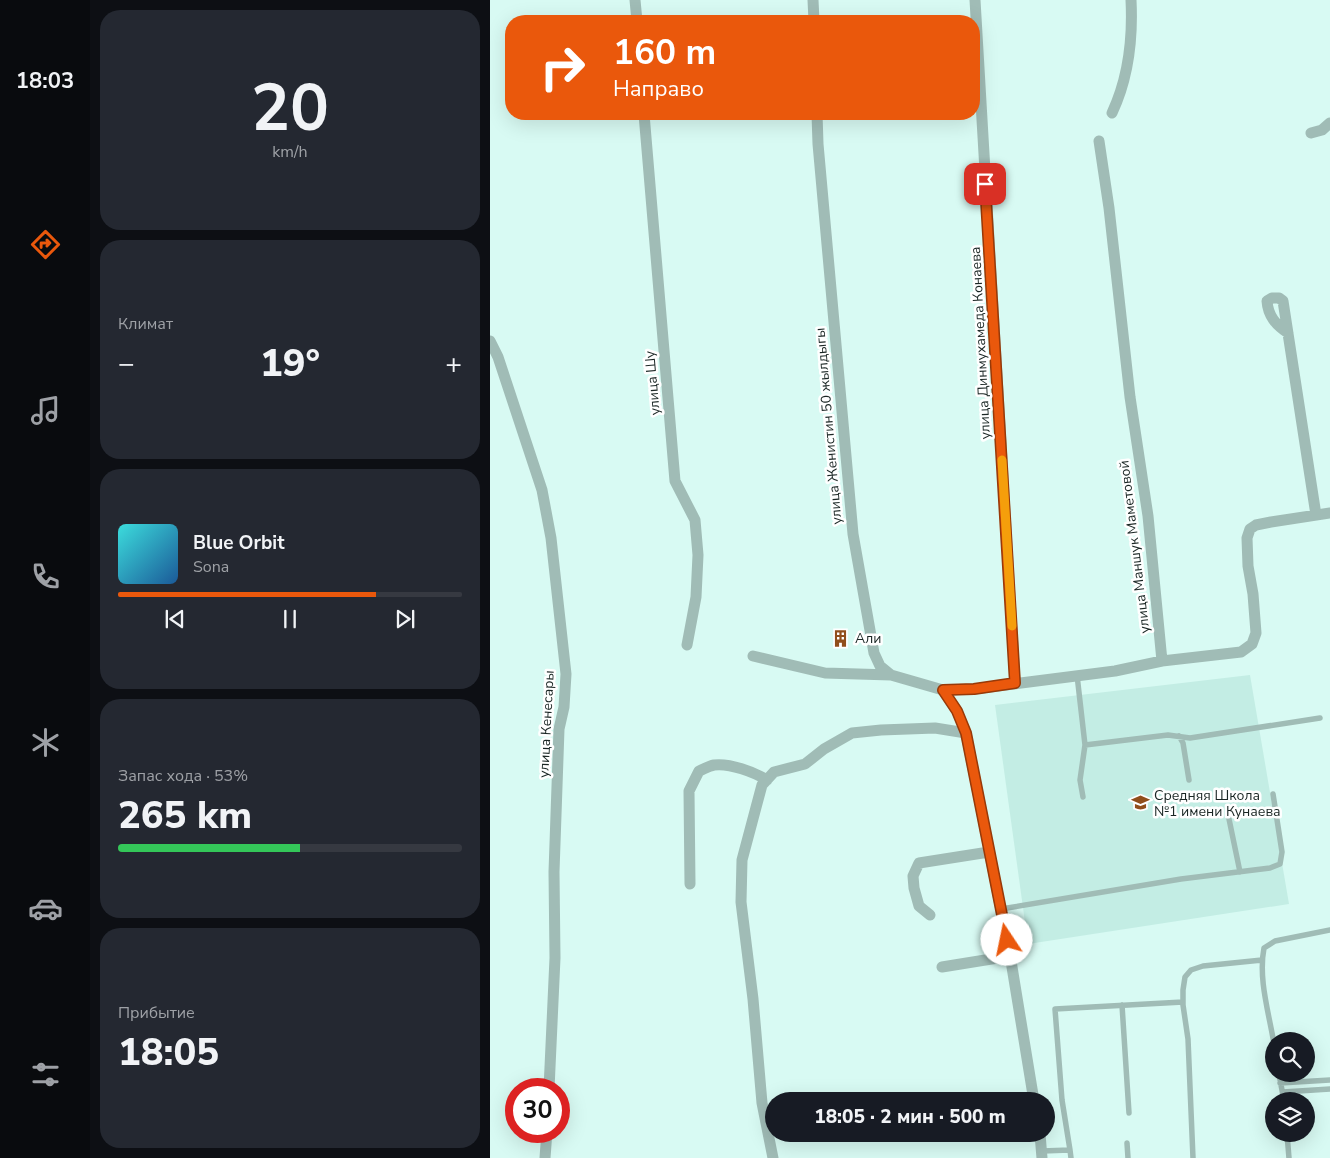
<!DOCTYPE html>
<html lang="ru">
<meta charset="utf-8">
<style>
body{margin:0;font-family:"Nunito Sans",sans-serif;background:#242831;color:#f1f3f6;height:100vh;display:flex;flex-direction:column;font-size:19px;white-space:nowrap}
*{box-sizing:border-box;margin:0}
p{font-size:16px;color:#9ea1a6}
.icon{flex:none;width:28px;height:28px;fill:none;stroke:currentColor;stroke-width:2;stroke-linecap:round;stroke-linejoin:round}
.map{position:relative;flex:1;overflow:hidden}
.drawer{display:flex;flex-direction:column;gap:10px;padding:10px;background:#0d0f14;width:400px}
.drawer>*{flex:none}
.top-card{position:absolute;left:15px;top:15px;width:475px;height:105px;border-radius:20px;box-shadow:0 5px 20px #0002;background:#ea580c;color:#fff;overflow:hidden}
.buttons{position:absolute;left:775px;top:1032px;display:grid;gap:10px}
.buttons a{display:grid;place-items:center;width:50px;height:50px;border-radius:50%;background:#171b24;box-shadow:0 5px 20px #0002;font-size:25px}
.speed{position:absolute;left:15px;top:1078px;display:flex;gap:10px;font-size:25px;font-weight:700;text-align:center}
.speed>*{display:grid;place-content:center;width:65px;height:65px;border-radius:50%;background:#171b24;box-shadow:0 5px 20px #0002;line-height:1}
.speed .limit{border:8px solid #d22;background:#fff;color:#111}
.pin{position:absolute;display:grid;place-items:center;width:42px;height:42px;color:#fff;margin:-21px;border-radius:10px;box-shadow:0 2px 8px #0006}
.me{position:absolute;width:55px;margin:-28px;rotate:349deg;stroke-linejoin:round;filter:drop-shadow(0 0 4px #0008)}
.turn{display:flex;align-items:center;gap:18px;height:105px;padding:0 25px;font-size:22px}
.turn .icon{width:65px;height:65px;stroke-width:2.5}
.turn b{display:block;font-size:35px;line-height:42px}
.big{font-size:38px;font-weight:800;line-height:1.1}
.drawer .card{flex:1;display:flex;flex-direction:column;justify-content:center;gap:8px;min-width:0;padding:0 18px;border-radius:20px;background:#242831}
.drawer .dial{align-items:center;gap:0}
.dial b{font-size:65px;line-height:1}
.song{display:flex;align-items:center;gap:15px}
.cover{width:60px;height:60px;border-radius:8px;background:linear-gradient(135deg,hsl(180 70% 55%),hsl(210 70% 35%))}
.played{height:5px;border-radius:2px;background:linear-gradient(90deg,#ea580c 75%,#363941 75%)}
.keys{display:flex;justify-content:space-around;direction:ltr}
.heat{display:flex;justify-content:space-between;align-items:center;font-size:28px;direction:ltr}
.charge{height:8px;border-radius:4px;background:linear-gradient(90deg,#34c759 53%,#363941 0)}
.trip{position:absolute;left:275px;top:1092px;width:290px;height:50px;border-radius:25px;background:#171b24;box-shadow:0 5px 20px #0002;font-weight:800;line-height:50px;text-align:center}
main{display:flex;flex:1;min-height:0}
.menu{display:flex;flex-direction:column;width:90px;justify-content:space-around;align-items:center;background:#090b0e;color:#9ea1a6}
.menu .icon{width:35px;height:35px}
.menu .selected{color:#ea580c}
.menu b{font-size:22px;color:#f1f3f6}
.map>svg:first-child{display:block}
</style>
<main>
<nav class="menu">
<b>18:03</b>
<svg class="icon selected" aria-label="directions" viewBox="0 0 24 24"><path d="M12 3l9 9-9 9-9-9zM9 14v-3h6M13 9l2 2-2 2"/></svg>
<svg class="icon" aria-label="music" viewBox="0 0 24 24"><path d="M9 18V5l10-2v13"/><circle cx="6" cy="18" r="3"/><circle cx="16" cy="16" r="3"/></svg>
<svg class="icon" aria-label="phone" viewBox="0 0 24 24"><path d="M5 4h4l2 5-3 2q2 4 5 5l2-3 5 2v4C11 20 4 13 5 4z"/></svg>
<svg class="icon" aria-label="climate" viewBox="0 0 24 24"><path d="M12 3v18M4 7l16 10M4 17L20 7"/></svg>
<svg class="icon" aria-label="car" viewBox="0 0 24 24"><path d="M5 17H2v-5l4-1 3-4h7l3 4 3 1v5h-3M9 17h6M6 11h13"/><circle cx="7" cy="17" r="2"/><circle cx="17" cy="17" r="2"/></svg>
<svg class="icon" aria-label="filters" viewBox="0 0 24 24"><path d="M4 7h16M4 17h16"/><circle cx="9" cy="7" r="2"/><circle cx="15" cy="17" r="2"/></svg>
</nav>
<section class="drawer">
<div class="card dial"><b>20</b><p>km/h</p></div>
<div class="card"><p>Климат</p>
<div class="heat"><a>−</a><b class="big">19°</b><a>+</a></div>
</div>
<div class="card">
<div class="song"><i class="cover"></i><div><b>Blue Orbit</b><p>Sona</p></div></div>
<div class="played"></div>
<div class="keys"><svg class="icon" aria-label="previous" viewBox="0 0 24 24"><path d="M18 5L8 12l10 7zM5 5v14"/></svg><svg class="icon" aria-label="pause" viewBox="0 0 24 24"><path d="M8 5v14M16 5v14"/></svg><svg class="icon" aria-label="next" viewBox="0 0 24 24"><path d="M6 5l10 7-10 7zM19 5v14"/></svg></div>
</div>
<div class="card"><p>Запас хода · 53%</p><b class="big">265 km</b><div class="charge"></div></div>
<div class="card"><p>Прибытие</p><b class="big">18:05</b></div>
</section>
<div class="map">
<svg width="840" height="1158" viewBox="0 0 840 1158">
<rect width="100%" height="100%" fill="#d8faf3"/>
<path fill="#c3ede4" d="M760,675L799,904L538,944L505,705Z"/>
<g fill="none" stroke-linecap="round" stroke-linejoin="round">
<path stroke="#a0bcb6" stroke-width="5.5" d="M587,675L595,745L590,780L593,797
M689,736L693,743L699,780
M595,745L678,735L700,738L830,718
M739,819L750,872
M511,909L691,879L780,868L790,864L792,852L783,794
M632,1005L639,1113
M784,1044C779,1013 768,979 774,948L785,941L840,930
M789,1074L794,1101
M790,1083L840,1080
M793,1092L840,1089
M797,1134L799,1158
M637,1143L638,1158
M580,1150L572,1100L565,1009L693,1002
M552,1151L580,1150L581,1158
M703,1158L698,1039L693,1005V990L695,977L701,970L713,966L772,960"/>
<path stroke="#a0bcb6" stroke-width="11" d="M145,0L147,21
M323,0L324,21
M485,0L525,683
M622,113C639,77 643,40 641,0
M154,114L185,481L205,520L208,555L206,597L197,645
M327,114L328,144L363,534L384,653L390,666L401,675L453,690L484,689L625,671L672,661L751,652L762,644L766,633L763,594L758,566L757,538L760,529L766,525L781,522L840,513
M821,133L832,130L840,123
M609,141L619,208L640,397L658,516L672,661
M798,333C786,325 778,316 777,301L782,298H789L793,301C804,372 815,443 826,515
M0,341L8,357L52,490L61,538L76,674L74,707L69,729L64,872L65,958L59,1089
M263,656L335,673L401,675
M453,690L467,711L476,733L521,961L544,1101
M200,884L199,791L209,771C214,769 219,766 224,765C240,763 264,772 277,780
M440,915L429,906L424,888L423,876L429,863L499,852
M452,967L520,956
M550,1134L552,1158
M55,1158L57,1131
M283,1158L272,1103L263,999L251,902L252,860L272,785L284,772L315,764L334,749L362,733L391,730L445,728L476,733"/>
</g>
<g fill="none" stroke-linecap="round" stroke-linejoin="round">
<defs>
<path id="route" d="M495,184L525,683L484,689L453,690L467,711L476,733L517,940"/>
</defs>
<use href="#route" stroke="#983908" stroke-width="12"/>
<use href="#route" stroke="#ea580c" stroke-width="9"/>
<path stroke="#f59e0b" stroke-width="9" d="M512,460L522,626"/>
</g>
<defs>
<symbol id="building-bare" viewBox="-9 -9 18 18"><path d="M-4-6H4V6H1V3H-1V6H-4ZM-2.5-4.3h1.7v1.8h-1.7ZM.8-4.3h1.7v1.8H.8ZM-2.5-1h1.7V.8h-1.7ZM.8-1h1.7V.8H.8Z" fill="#904e1b" stroke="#fff" stroke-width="2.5" paint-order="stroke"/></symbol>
<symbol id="school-bare" viewBox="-9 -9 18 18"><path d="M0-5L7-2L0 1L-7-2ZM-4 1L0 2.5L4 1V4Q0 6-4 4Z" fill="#904e1b" stroke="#fff" stroke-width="2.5" paint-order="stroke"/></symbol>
</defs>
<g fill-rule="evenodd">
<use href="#building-bare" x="338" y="626" width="25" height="25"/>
<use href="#school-bare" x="638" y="790" width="25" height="25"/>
</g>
<g text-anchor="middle" stroke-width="5" stroke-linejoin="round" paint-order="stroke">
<g font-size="14" fill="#1a2624" stroke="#fff">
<text transform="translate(490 343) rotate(-93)" y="5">улица Динмухамеда Конаева</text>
<text transform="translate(162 383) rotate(-95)" y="5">улица Шу</text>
<text transform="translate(338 426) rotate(-95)" y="5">улица Женистин 50 жылдыгы</text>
<text transform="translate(644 547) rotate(-97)" y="5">улица Маншук Маметовой</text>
<text transform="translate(56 724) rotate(-87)" y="5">улица Кенесары</text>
</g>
<g font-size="14" fill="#1a2624" stroke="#fff" text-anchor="start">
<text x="365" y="643">Али</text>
<text x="664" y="800">Средняя Школа<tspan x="664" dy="16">№1 имени Кунаева</tspan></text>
</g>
</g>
</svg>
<div class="buttons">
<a><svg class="icon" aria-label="search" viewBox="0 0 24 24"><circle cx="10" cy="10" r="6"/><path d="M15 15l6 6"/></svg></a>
<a><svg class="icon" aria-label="layers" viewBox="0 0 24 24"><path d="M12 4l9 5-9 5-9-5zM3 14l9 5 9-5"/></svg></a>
</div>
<div class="speed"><div class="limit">30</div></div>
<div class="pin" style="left:495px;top:184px;background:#d93025"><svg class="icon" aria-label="arrive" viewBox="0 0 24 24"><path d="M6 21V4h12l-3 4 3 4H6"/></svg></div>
<svg class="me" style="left:517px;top:940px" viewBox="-20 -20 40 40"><circle r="19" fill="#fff"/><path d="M0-13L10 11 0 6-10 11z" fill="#ea580c"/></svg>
<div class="trip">18:05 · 2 мин · 500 m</div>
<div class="top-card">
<div class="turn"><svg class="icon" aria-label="right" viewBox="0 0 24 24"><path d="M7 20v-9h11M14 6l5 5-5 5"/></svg><div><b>160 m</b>Направо</div></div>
</div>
</div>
</main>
